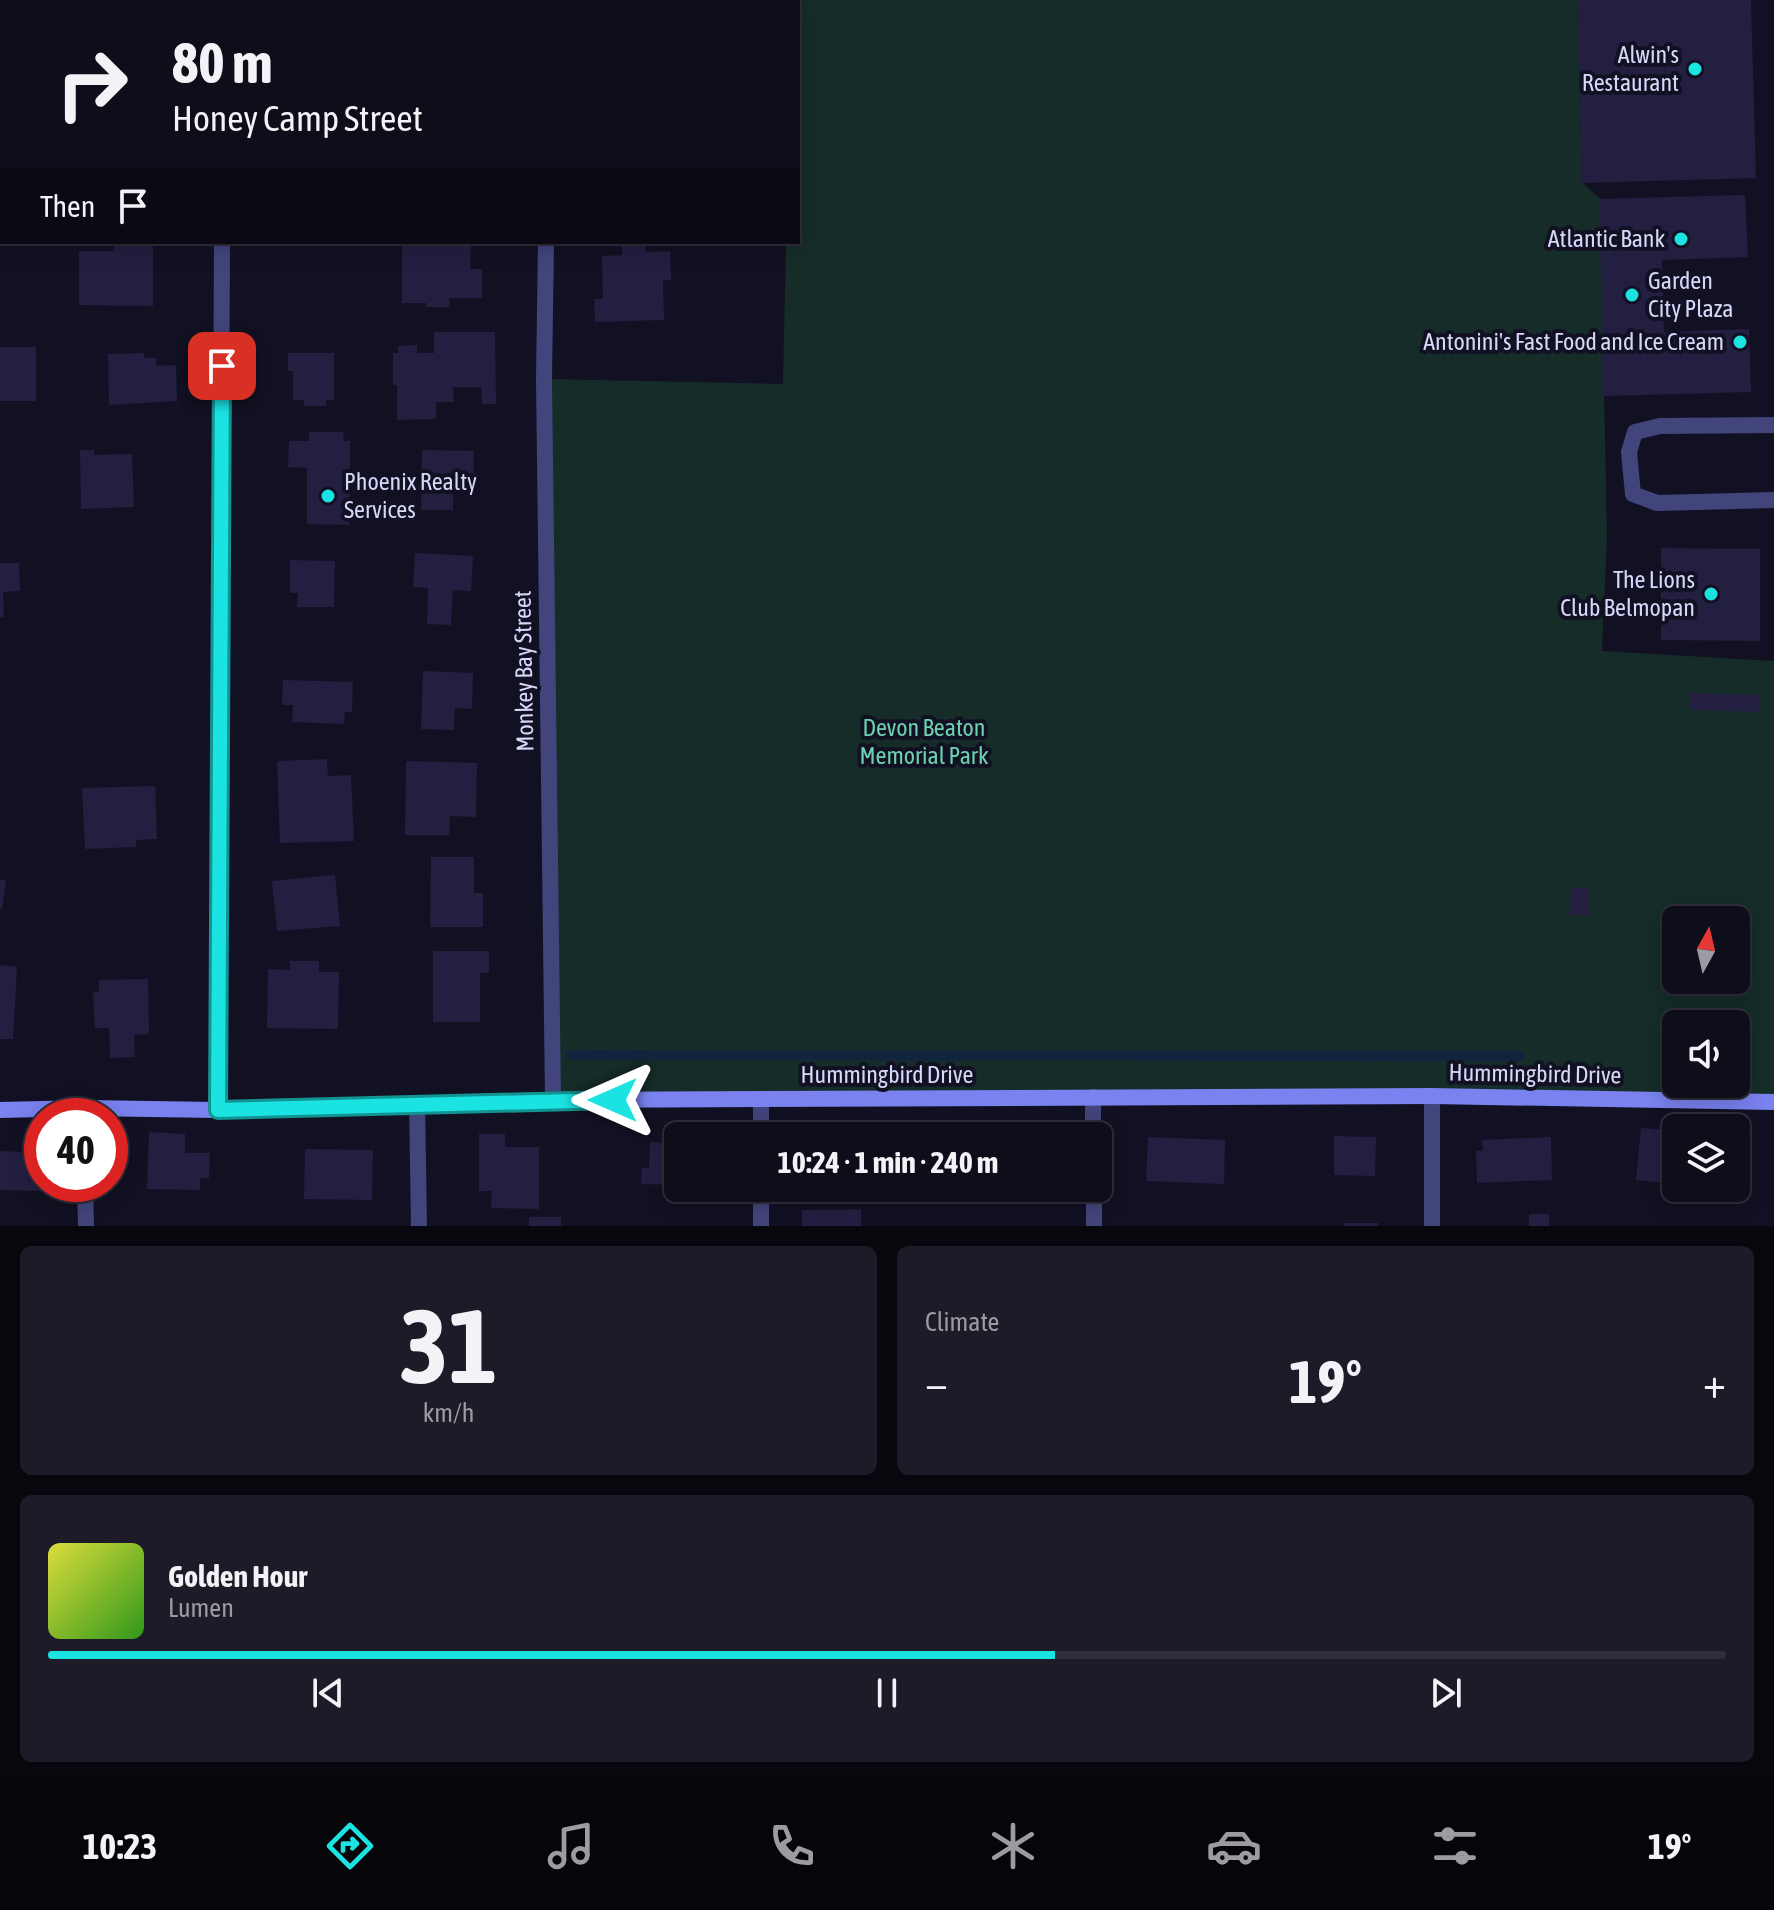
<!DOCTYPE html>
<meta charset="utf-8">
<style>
body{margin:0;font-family:"Asap Condensed",sans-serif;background:#1c1b27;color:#f1f3f6;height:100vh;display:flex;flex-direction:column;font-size:30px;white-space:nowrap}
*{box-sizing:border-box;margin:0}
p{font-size:26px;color:#9b9ca2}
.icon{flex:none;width:44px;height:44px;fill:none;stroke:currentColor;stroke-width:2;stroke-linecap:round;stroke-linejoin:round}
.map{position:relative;height:1226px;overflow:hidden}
.panel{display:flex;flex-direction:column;gap:20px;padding:20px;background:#08070e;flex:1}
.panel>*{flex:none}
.banner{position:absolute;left:0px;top:0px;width:800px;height:244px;box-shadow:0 4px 20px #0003,0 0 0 2px #2e2d39;background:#0e0d1a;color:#f1f3f6;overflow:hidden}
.needle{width:52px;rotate:8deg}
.fabs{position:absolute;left:1662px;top:906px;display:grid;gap:16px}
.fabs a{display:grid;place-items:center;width:88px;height:88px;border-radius:12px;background:#0e0d1a;box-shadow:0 4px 20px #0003,0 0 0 2px #2e2d39;font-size:40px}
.speed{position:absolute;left:24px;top:1098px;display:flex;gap:16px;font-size:40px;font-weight:700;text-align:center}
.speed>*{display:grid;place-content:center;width:104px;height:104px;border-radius:50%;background:#0e0d1a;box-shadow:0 4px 20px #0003,0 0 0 2px #2e2d39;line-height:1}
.speed .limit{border:12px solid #d22;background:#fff;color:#111}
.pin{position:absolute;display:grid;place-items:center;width:68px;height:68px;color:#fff;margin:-34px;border-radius:16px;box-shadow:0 4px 12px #0006}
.me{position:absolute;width:88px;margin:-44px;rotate:270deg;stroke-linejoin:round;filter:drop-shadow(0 0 6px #0008)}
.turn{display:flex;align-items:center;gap:28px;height:168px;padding:0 40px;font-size:36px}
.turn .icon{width:104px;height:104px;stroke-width:2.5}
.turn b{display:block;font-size:56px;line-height:68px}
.then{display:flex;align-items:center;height:76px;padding:0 40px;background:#0003;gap:16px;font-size:30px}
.big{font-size:60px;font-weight:700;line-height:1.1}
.panel .tile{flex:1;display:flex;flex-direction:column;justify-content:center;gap:12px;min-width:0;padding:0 28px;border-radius:12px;background:#1c1b27}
.panel .dial{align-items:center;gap:0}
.dial b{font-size:104px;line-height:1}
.song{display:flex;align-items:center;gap:24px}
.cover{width:96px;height:96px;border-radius:12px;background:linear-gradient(135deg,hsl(60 70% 55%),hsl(110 70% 35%))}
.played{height:8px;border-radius:4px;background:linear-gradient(90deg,#1be3e2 60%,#2e2d39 60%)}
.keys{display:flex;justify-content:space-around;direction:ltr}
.heat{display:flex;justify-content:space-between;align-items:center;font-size:44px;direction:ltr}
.panel .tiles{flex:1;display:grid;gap:20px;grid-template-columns:1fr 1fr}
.tile:last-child{grid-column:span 2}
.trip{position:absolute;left:664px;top:1122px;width:448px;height:80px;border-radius:12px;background:#0e0d1a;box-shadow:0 4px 20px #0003,0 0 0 2px #2e2d39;font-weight:700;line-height:80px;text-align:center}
.menu{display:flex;height:128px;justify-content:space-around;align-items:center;background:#06050a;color:#9b9ca2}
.menu .icon{width:56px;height:56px}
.menu .active{color:#1be3e2}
.menu b{font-size:36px;color:#f1f3f6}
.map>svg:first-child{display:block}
</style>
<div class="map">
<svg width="1774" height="1226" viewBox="0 0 1774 1226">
<rect width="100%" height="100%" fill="#121123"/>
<path fill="#152c29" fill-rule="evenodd" d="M374,0H1577L1582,182L1600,199L1607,536L1602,651L1774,661V1102L553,1100L544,379L783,384L786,242H798V2ZM1676,920H1736V980H1676ZM1676,1024H1736V1084H1676Z"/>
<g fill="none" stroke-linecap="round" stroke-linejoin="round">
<path stroke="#10253d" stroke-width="10" d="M570,1055L1519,1056"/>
</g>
<path fill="#231f41" d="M1577,0H1751L1756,178L1582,183Z
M1745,195L1748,257L1662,260L1664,332L1749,329L1751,392L1602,396L1600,199Z
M114,242H153V306L79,305V251H114Z
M402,242H471L470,269H482V298H449L450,307H426V303H402Z
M645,242L646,252L670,251L671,280H663L664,320L595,322L594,299H603L602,256L622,255V243Z
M434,332H495L496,404H482L481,387H453L454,402H436V419L397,420V385H393V353H398V346L417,345V353H434Z
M0,347H36V401H0Z
M144,353V358H156V366L176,365L177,401L109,405L108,354Z
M288,353H334V400H326V406H304V400H293V371H288Z
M309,432H344L343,441H350V525L307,524V468L288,467L289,441H309Z
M80,450H94V455L132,454L134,507L81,509Z
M422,450L474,451L473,490L453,489V510H421Z
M1661,548L1760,549V641L1661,640Z
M415,553L473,556L471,591L453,590L451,625L427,624L428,588L413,587Z
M290,560L335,561L334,607H297L298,593H290Z
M0,563H19L20,591L3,592L4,617L0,618Z
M423,671L473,673L472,709L455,708L454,730L421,729Z
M283,680L353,682L352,712H345L344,724L292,722L293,705H282Z
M1690,693L1760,695V712L1690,710Z
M327,759L328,776L351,775L354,841L280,843L277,761Z
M406,761L477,763L476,817L450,816L449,835H405Z
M155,786L157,839L136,840V847L85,849L82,788Z
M431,857H474V893H483V927H430Z
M335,875L340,926L277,931L272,881Z
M0,880H6L2,909H0Z
M1571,888H1590L1589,915H1570Z
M433,951H489V973H480V1022H433Z
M290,961H319V972H339L338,1029L267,1028L268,969L290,970Z
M0,965L17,967L13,1039H0Z
M148,979L149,1034L134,1035L135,1057L110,1058L109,1028H95L93,993L99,991V980Z
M1641,1128L1676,1131V1184L1636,1180Z
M149,1132L185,1134V1153H210L209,1178H200V1190L147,1189Z
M479,1134H505V1147H539V1209L491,1208L492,1191H479Z
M1334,1136L1376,1137L1375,1176L1334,1175Z
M1148,1137L1225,1140L1224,1184L1146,1181Z
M1551,1137L1552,1180L1477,1183L1476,1151H1483L1482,1140Z
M650,1142L678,1144V1185L641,1184L642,1168H649Z
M24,1144H42L41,1191L0,1190V1151L24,1152Z
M305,1149L373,1150L372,1200L304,1199Z
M861,1209V1226H802V1210Z
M1529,1214H1549V1226H1529Z
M529,1217H561V1226H529Z
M1344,1223H1378V1226H1344Z"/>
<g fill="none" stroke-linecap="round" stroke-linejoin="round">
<path stroke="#41457c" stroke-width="16" d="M1774,425L1660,426L1635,432L1629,452L1633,494L1657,503L1774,500"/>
<path stroke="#41457c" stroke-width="16" d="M546,242L544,379L553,1100
M1093,1097V1136
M761,1100V1136
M417,1103L419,1226
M218,1110L222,242
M85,1184L86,1226
M761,1188V1226
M1094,1188V1226
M1432,1226V1096"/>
<path stroke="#7982ef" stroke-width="16" d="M0,1110L84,1108L218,1110L553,1100L1432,1096L1774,1102"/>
</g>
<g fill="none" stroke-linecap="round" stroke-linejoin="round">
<defs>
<path id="route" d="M222,366L218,1110L613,1100"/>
</defs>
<use href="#route" stroke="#129493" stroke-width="20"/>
<use href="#route" stroke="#1be3e2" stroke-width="14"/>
</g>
<g fill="#1be3e2" stroke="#121123" stroke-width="3">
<circle cx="1695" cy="69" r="8"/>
<circle cx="1681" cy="239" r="8"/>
<circle cx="1632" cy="295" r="8"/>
<circle cx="1740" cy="342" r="8"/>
<circle cx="328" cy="496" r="8"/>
<circle cx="1711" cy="594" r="8"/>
</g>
<g text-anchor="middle" stroke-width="8" stroke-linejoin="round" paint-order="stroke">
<g font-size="24" fill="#d8d7fa" stroke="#121123" text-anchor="end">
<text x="1679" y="63">Alwin's<tspan x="1679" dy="28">Restaurant</tspan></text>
<text x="1665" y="247">Atlantic Bank</text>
<text x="1648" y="289" text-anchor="start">Garden<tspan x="1648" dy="28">City Plaza</tspan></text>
<text x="1724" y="350">Antonini's Fast Food and Ice Cream</text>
<text x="344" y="490" text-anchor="start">Phoenix Realty<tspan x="344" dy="28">Services</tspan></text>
<text x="1695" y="588">The Lions<tspan x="1695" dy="28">Club Belmopan</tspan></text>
</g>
<g font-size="24" fill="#d8d7fa" stroke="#121123">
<text transform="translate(524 671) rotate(-91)" y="8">Monkey Bay Street</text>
<text transform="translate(1535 1074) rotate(1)" y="8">Hummingbird Drive</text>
<text x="887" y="1083">Hummingbird Drive</text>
</g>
<g font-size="24" fill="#6cd2ae" stroke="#121123">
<text x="924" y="736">Devon Beaton<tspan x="924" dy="28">Memorial Park</tspan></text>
</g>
</g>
</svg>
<div class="fabs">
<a><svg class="needle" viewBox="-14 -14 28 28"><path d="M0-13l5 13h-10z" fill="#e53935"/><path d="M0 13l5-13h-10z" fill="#9b9ca2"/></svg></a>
<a><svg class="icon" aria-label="sound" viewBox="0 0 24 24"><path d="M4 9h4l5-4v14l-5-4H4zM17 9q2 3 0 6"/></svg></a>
<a><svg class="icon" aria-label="layers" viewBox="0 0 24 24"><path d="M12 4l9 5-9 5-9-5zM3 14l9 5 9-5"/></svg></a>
</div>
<div class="speed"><div class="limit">40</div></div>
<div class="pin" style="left:222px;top:366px;background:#d93025"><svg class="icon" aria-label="arrive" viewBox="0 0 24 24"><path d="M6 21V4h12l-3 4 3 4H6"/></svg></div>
<svg class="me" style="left:613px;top:1100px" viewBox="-20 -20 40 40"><path d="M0-17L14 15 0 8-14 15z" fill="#1be3e2" stroke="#fff" stroke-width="4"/></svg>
<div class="trip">10:24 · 1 min · 240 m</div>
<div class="banner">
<div class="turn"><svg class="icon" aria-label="right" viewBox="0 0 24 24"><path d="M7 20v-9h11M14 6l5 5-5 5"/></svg><div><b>80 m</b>Honey Camp Street</div></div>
<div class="then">Then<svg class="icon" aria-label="arrive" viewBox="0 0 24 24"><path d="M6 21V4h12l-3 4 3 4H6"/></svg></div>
</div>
</div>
<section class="panel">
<div class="tiles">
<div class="tile dial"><b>31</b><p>km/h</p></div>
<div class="tile"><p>Climate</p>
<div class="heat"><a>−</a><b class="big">19°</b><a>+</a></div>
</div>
<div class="tile">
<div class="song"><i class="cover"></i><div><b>Golden Hour</b><p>Lumen</p></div></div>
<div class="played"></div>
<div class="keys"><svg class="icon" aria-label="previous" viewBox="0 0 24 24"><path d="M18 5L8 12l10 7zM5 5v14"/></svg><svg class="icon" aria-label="pause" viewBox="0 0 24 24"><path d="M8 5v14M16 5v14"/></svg><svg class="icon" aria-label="next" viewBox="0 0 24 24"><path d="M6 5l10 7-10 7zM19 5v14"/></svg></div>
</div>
</div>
</section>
<nav class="menu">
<b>10:23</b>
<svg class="icon active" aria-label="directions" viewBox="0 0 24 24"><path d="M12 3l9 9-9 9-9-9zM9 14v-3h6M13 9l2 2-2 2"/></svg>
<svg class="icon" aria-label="music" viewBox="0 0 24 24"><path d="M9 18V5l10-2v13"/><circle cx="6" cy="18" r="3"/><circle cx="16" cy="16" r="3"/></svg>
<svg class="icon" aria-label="phone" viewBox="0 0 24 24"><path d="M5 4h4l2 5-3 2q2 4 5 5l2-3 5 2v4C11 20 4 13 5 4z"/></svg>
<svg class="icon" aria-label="climate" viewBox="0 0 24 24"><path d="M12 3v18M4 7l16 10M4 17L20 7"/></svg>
<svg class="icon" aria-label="car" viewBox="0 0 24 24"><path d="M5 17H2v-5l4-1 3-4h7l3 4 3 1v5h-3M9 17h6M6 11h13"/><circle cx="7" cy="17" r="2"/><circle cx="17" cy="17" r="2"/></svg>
<svg class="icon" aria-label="filters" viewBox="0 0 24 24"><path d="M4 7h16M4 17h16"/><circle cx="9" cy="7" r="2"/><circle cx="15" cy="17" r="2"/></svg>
<b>19°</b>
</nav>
